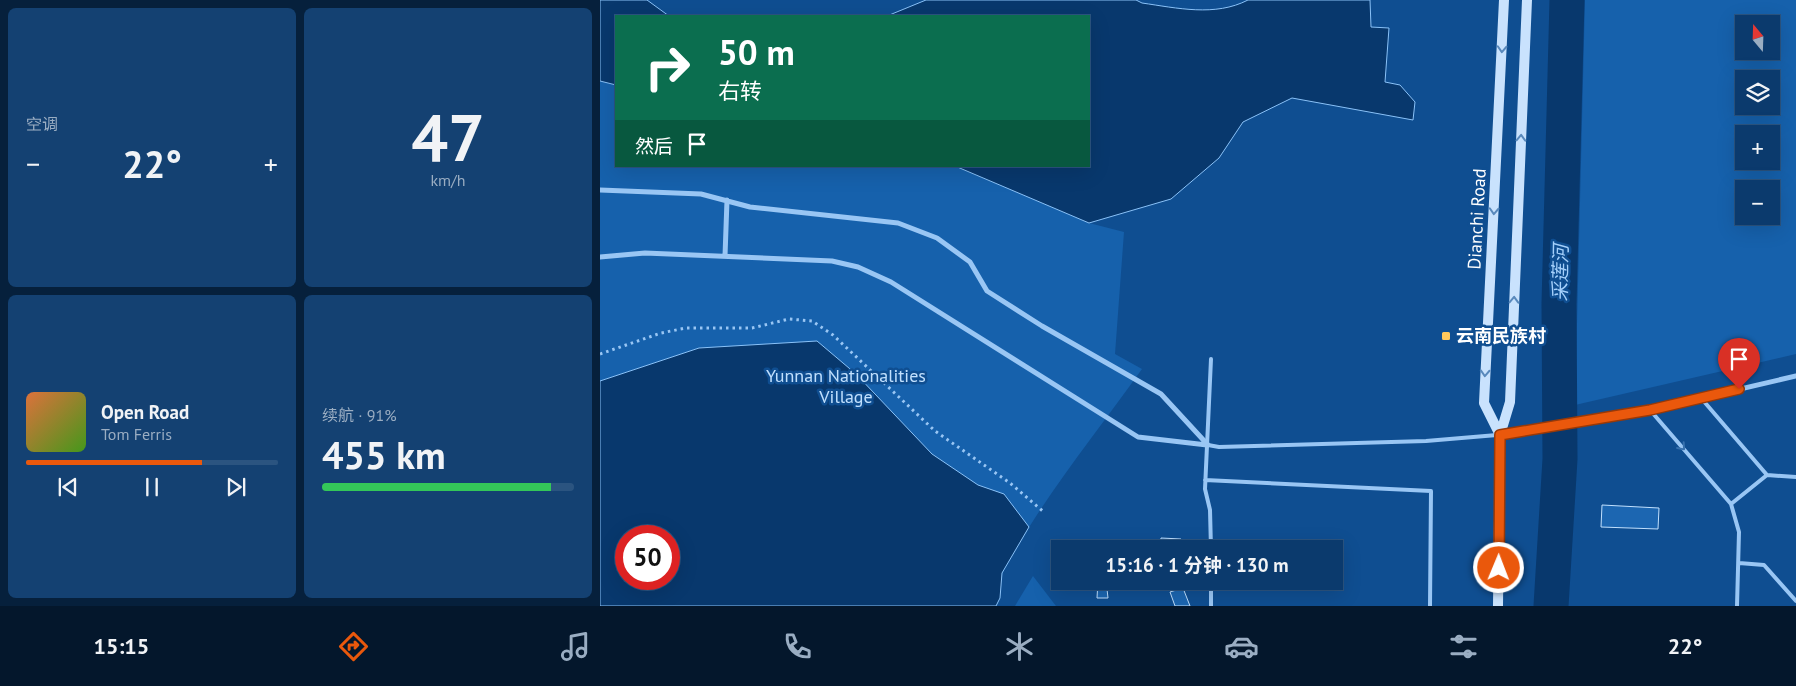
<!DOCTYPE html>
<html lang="zh">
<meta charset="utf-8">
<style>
body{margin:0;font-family:"PT Sans","Noto Sans SC",sans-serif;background:#144172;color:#f1f3f6;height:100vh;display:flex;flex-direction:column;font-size:19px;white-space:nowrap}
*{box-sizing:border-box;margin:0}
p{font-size:16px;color:#9aadc2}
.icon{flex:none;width:28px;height:28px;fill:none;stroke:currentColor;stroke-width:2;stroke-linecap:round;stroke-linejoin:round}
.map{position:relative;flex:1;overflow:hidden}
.sheet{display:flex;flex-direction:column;gap:8px;padding:8px;background:#06203c;width:600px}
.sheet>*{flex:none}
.hud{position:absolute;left:15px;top:15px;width:475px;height:152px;border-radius:0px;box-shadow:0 5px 20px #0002,0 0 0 1px #2b5480;background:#0b6e4f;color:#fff;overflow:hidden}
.needle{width:32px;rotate:341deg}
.buttons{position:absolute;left:1135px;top:15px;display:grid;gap:10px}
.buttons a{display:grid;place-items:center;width:45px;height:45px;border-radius:0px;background:#0b3a6d;box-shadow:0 5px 20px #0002,0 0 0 1px #2b5480;font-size:25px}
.speed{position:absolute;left:15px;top:525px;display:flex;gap:10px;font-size:25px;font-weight:700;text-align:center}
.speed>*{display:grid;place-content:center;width:65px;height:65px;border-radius:50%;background:#0b3a6d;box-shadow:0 5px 20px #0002,0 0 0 1px #2b5480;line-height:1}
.speed .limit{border:8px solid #d22;background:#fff;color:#111}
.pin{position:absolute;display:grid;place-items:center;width:42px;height:42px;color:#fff;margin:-51px -21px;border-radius:50% 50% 50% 0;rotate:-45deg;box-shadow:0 0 5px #0007}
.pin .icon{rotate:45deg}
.me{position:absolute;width:55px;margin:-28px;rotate:1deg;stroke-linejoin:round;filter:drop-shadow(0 0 4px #0008)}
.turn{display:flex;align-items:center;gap:18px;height:105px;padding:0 20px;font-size:22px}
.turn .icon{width:65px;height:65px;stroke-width:2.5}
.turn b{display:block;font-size:35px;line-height:42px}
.then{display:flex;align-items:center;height:48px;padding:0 20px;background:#0003;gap:10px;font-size:19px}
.big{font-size:38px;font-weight:700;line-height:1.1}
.sheet .card{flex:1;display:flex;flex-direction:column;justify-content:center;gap:8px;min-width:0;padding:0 18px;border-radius:8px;background:#144172}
.sheet .dial{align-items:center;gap:0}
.dial b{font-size:65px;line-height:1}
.song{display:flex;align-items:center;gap:15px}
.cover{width:60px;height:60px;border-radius:8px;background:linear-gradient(135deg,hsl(20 70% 55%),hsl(100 70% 35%))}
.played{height:5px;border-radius:2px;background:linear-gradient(90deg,#ea580c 70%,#2b5480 70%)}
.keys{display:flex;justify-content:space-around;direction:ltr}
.heat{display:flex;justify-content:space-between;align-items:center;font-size:28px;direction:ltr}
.charge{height:8px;border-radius:4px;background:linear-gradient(90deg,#34c759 91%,#2b5480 0)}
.sheet .tiles{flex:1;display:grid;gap:8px;grid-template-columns:repeat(2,1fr)}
.trip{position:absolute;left:451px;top:540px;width:292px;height:50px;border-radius:0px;background:#0b3a6d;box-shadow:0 5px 20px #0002,0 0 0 1px #2b5480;font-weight:700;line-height:50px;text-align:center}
.dock{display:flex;height:80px;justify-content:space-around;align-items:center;background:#04172c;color:#9aadc2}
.dock .icon{width:35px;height:35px}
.dock .on{color:#ea580c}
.dock b{font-size:22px;color:#f1f3f6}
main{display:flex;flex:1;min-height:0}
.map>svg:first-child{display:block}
</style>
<main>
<section class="sheet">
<div class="tiles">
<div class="card"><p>空调</p>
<div class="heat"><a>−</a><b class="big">22°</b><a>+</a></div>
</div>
<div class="card dial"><b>47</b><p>km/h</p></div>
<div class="card">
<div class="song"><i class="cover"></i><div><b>Open Road</b><p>Tom Ferris</p></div></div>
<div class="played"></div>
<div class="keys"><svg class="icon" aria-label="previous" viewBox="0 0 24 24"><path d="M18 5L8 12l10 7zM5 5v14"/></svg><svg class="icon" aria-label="pause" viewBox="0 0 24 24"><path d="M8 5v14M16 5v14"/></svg><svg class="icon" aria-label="next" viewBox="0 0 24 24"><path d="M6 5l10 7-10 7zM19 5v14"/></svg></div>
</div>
<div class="card"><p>续航 · 91%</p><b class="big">455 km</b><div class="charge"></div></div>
</div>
</section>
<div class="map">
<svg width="1196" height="606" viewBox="0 0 1196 606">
<rect width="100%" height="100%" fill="#0f4e91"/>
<path fill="#1661ac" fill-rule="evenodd" d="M985,0H1196V354L975,405ZM1144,24H1171V51H1144ZM1144,79H1171V106H1144ZM1144,134H1171V161H1144ZM1144,189H1171V216H1144Z
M0,81L16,85V166H355L489,223L524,232L515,354L542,369C495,435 442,499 404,570C398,581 403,595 396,606H0ZM26,536H69V579H26Z
M433,576L456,606H415Z"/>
<path fill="#08386d" stroke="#8ac2f8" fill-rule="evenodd" d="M0,0H47L69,16H16V85L0,81Z
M326,0H536L542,3C577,8 615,17 648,0H770L771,27L789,28L785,82L800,85L815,102L813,120L692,98L643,122L619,158L571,199L489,223L355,166H489V16H287Z
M217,341L256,374L332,454L378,485L404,494L429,527L402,573L400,598L396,606H0V381L99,348ZM26,536H69V579H26Z"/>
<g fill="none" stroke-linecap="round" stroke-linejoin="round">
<path stroke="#08386d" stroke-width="35" d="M951,606L960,459L959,304L967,0"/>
</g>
<path fill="#1c66b1" stroke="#c1e0fe" d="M1002,505L1059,508L1058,529L1001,527Z
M561,538L581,539V549H560Z
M498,581H540V590L507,589L508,598H497Z
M583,588L590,606H575L570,592Z"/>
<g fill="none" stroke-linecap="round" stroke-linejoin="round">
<path stroke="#99c6f4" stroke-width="3" stroke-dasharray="2.5 4" stroke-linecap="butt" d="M0,354L61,333L86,328H152L189,319L212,321L233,335L335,431L410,483L445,513"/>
<path stroke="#99c6f4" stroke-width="4" d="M1101,398L1167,475
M1050,410L1131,504
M608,445L619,447L826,441L897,435
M605,480L831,491L830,606
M611,549L610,510L605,489L611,359
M1139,563L1164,565L1196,601
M611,581V606
M1137,606L1139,532L1131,504L1167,475L1196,477"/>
<path stroke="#99c6f4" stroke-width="5" d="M0,190L101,194L150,207L298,223L337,238L370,262L387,291L442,326L561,394L608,445
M125,256L127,200
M0,257L45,253L232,261L258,267L291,282L538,437L607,445
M900,435L1050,410L1196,376"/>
<path stroke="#c9e2fd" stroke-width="10" d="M900,435L884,403L904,0
M898,606L900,435L910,402L927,0"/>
</g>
<defs><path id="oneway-chevron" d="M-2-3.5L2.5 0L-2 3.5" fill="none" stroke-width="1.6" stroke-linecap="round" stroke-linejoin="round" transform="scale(1.25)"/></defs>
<g stroke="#5989bc">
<use href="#oneway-chevron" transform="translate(902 49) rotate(93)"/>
<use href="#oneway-chevron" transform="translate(921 138) rotate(-88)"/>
<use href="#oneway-chevron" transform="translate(894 211) rotate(93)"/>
<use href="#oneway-chevron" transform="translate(914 300) rotate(-88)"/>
<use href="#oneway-chevron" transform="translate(885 373) rotate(93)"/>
</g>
<use stroke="#3872af" href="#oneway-chevron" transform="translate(1082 447) rotate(49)"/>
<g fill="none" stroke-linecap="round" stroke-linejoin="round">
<defs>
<path id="route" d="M899,568L900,435L1050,410L1139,389"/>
</defs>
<use href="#route" stroke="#983908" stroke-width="12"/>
<use href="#route" stroke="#ea580c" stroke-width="9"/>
</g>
<rect fill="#ffc85c" stroke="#0f4e91" stroke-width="2" x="841" y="331" width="10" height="10" rx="2.5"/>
<g text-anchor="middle" stroke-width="5" stroke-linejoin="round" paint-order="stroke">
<g font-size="18" fill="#fff" stroke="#0f4e91">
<text transform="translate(877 219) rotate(-87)" y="6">Dianchi Road</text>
</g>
<g font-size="18" font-weight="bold" fill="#fff" stroke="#0f4e91" text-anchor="start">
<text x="856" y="342">云南民族村</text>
</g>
<g font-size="18" fill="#c1e0fe" stroke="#0f4e91">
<text x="246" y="382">Yunnan Nationalities<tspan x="246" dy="21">Village</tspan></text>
</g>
<g font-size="19" font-style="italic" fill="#a5d0fb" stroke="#0f4e91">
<text transform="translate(960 273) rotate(-89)" y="7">采莲河</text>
</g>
</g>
</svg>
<div class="buttons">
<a><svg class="needle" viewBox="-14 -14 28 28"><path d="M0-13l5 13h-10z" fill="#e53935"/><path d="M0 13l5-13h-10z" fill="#9aadc2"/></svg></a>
<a><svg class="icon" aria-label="layers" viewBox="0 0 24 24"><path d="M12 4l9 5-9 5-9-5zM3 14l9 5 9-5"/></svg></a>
<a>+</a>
<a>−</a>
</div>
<div class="speed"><div class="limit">50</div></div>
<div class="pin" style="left:1139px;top:389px;background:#d93025"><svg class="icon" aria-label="arrive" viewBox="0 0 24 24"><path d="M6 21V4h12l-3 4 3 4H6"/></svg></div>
<svg class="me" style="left:899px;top:568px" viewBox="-20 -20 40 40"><circle r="17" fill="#ea580c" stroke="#fff" stroke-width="3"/><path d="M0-11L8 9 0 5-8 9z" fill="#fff"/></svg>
<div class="trip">15:16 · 1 分钟 · 130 m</div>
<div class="hud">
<div class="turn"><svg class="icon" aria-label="right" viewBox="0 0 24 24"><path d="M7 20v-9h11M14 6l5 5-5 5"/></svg><div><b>50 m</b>右转</div></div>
<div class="then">然后<svg class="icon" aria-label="arrive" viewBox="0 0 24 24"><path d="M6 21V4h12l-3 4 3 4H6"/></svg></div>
</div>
</div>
</main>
<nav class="dock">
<b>15:15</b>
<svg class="icon on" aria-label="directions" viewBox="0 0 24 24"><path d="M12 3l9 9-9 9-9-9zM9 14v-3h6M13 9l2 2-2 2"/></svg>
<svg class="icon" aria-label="music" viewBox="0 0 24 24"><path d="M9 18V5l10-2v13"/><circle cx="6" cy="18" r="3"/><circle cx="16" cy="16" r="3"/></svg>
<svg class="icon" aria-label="phone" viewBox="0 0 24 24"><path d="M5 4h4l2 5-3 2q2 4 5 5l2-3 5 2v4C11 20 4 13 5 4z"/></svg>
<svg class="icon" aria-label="climate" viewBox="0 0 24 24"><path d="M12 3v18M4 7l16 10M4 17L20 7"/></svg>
<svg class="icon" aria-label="car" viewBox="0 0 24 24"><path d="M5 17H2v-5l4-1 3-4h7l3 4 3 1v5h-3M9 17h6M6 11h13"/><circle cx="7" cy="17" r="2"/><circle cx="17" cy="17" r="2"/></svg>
<svg class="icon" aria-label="filters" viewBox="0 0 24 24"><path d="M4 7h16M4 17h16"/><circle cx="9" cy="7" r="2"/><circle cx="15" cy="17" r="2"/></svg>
<b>22°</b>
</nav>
